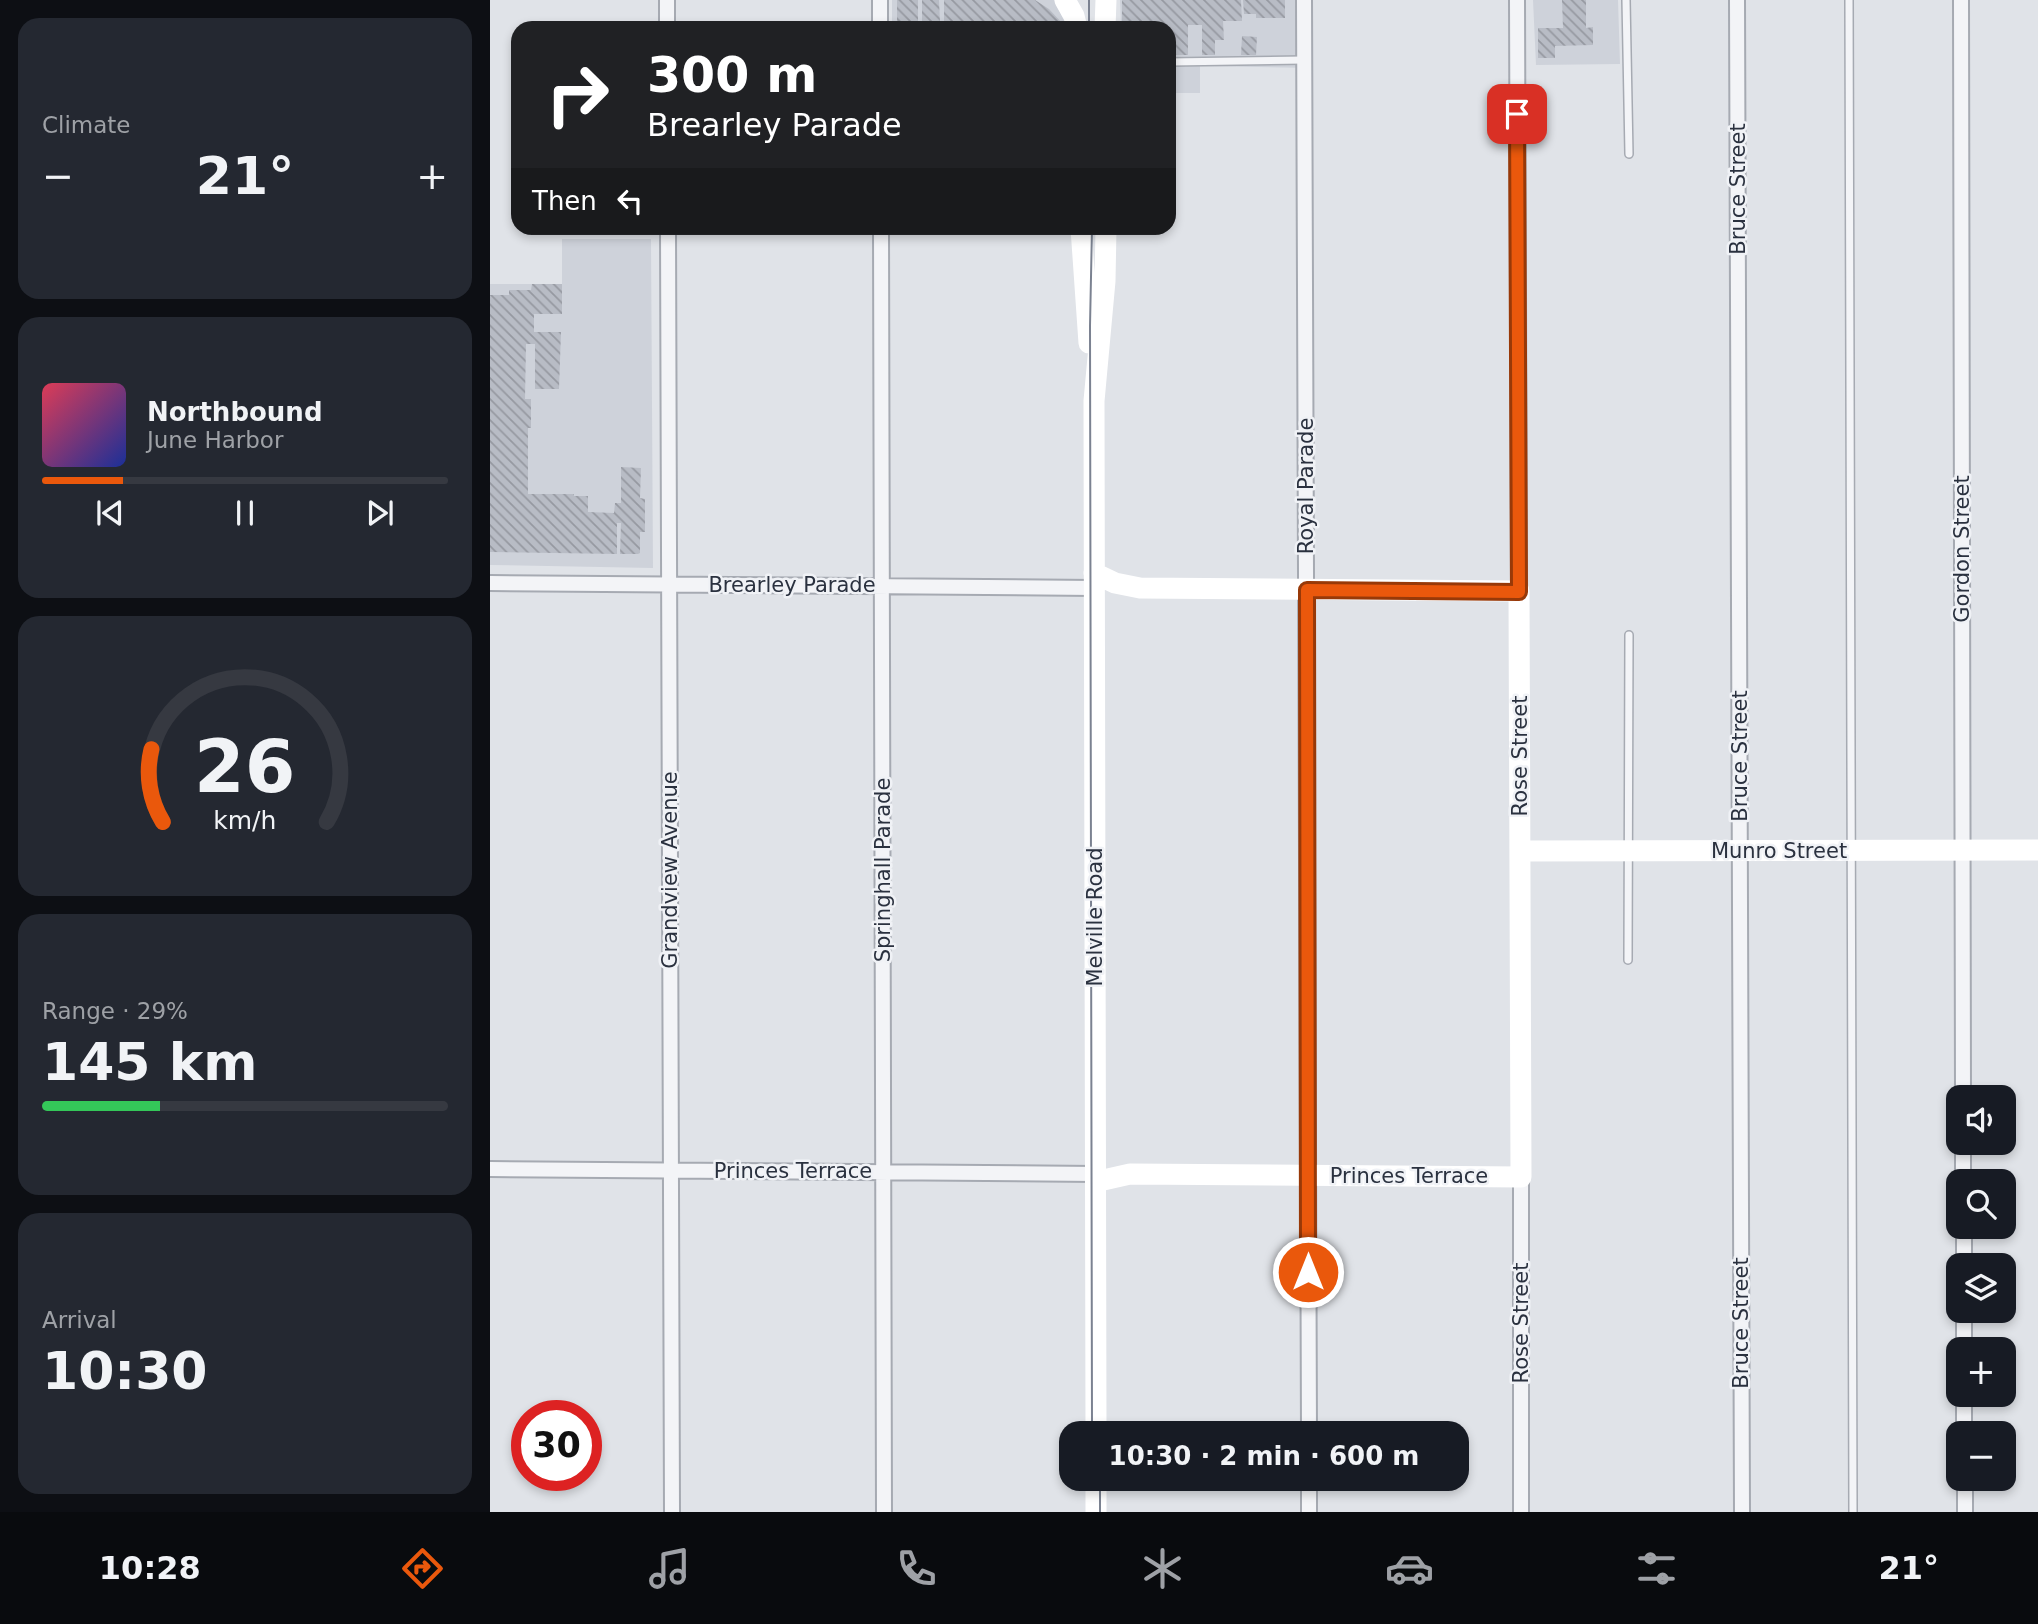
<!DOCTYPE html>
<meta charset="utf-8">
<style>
body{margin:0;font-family:"DejaVu Sans",sans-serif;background:#242831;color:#f1f3f6;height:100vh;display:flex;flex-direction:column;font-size:26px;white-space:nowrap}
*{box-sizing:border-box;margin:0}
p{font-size:23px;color:#9ea1a6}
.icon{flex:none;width:38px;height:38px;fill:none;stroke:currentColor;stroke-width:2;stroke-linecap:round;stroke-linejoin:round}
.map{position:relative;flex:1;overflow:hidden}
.panel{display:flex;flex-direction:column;gap:18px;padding:18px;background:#0d0f14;width:490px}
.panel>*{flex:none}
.banner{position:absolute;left:21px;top:21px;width:665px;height:214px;border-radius:21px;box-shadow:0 4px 10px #0003;background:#202124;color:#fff;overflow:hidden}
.controls{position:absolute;left:1456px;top:1085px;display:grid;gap:14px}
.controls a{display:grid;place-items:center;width:70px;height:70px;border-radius:14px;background:#171b24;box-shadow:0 4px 10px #0003;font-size:35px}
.speed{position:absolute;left:21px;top:1400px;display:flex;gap:14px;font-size:35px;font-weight:700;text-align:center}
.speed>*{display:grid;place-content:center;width:91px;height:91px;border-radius:50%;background:#171b24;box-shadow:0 4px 10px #0003;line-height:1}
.speed .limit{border:10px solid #d22;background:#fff;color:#111}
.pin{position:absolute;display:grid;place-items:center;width:60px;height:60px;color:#fff;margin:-30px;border-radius:14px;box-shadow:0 4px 10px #0006}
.me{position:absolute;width:77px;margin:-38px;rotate:0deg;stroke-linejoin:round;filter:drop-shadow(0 0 5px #0008)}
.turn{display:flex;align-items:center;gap:24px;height:147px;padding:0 21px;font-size:32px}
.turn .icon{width:91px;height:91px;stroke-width:2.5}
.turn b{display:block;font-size:49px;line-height:60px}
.then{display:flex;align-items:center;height:66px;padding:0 21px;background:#0003;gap:14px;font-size:26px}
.big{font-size:52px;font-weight:600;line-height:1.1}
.panel .tile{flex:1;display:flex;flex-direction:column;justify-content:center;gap:10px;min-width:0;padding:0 24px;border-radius:21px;background:#242831}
.panel .dial{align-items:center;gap:0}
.dial svg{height:182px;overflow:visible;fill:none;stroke:#363941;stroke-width:7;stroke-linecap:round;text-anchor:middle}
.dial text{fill:#f1f3f6;stroke:none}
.song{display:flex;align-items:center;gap:21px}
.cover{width:84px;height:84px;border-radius:10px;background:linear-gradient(135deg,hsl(350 70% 55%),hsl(230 70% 35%))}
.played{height:7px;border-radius:4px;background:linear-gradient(90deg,#ea580c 20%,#363941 20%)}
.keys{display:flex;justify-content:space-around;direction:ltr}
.heat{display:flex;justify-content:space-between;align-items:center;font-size:38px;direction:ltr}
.charge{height:10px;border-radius:5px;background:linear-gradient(90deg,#34c759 29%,#363941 0)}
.trip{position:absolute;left:569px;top:1421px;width:410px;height:70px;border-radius:21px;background:#171b24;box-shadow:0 4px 10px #0003;font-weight:600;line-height:70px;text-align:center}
.tabs{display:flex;height:112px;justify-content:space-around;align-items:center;background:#090b0e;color:#9ea1a6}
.tabs .icon{width:49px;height:49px}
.tabs .current{color:#ea580c}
.tabs b{font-size:32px;color:#f1f3f6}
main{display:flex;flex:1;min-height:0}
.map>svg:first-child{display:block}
</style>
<main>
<section class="panel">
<div class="tile"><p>Climate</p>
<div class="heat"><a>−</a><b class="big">21°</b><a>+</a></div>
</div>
<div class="tile">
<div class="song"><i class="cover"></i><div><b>Northbound</b><p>June Harbor</p></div></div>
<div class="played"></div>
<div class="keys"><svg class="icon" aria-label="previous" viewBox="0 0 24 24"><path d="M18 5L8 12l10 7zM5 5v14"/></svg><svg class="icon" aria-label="pause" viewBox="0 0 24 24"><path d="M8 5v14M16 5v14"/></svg><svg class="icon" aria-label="next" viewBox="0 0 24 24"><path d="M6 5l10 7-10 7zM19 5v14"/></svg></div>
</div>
<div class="tile dial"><svg viewBox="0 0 100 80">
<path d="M14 69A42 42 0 1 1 86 69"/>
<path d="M14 69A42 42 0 0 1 9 37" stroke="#ea580c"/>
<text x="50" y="56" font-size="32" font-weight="700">26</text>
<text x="50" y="72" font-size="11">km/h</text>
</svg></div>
<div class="tile"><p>Range · 29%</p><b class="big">145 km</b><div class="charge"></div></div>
<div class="tile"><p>Arrival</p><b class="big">10:30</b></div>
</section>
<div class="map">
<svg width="1548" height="1512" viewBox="0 0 1548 1512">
<defs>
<pattern id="building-back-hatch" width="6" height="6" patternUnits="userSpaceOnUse" patternTransform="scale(1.75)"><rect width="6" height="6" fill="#b8bcc5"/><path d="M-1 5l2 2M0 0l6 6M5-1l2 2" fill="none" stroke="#9699a1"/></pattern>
</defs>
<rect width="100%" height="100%" fill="#e0e3e8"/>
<path fill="#ced2da" d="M402,0H564L578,28H402Z
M630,0H822L821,68L710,66V93H679V28H631Z
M1043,0H1128L1130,64L1046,65Z
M72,239H161L163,568L0,565V284H72Z"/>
<path fill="url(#building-back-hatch)" d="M407,0H428V22H419V28H407Z
M432,0H449L450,22H432Z
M454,0H545L559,9L572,23L573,28H465V23H454Z
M632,0H751L752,21H733L734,40H725V55H712V25H698V55H679V28H632Z
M753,0H795V18H766V14H754Z
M1072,0H1096V28L1103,27V45L1065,46V58H1048V28H1073Z
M752,36L767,37L766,55H751Z
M42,284H72V314H44V332H71L69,389H45V344H36L35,399H41V428H38V494H84V496H98V512L124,513L125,503H131V467L151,468L150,498L155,499V532H150V553L148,554H130L131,523H127V554L0,552V295H19V290H41Z"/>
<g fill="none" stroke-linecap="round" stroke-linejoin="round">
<defs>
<path id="lane" d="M1136,0L1139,154
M1359,0L1363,1512
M679,62L814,60
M1138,960L1139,635"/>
<path id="street" d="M177,0V28
M390,0V28
M814,0L819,1433
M1027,0L1029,591
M1247,0L1252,1512
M1471,0L1473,1097
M178,228L182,1512
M391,228L394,1512
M0,583L604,588
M1473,1143V1181
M0,1169L606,1174
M1031,1177V1512
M1474,1227V1265
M1474,1311V1349
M1474,1395V1433
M819,1479V1512
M1475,1479V1512"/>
</defs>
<use href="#lane" stroke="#a6aab2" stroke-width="10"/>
<use href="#street" stroke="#a6aab2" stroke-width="18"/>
<use href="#lane" stroke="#f3f4f7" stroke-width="7"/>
<use href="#street" stroke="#f3f4f7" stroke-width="14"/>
<path stroke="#fff" stroke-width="21" d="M575,0L584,16L587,28
M615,28L616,0
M591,228L599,343
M604,573L625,583L650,588L1029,591L1031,1177L640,1174L609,1181L606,1184
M1030,851L1548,850
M606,1433L604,401L615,281L616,228
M606,1479V1512"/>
<path stroke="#7b8291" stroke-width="2" d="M599,28V0
M602,228L600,326L602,1433
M610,1479V1512"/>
</g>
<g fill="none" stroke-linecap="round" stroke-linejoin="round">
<defs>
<path id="route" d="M818,1272L817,590L1029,592L1027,114"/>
</defs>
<use href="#route" stroke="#983908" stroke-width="18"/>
<use href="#route" stroke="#ea580c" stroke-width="12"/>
</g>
<g text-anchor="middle" stroke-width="5" stroke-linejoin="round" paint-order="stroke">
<g font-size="21" fill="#2a313f" stroke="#f0f2f6">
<text transform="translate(1248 189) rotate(-90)" y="7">Bruce Street</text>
<text transform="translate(816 486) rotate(-90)" y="7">Royal Parade</text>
<text transform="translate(1472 549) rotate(-90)" y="7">Gordon Street</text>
<text x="302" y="592">Brearley Parade</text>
<text transform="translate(1030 756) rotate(-90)" y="7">Rose Street</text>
<text transform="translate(1250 756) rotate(-90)" y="7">Bruce Street</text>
<text x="1289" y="858">Munro Street</text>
<text transform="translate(180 870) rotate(-90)" y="7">Grandview Avenue</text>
<text transform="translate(393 870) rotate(-90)" y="7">Springhall Parade</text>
<text transform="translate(605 917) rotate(-90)" y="7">Melville Road</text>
<text x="303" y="1178">Princes Terrace</text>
<text x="919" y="1183">Princes Terrace</text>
<text transform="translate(1031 1323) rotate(-90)" y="7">Rose Street</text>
<text transform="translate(1251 1323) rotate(-90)" y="7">Bruce Street</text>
</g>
</g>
</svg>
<div class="controls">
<a><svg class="icon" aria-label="sound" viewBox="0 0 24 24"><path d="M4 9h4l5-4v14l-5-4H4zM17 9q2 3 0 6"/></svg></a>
<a><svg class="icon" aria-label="search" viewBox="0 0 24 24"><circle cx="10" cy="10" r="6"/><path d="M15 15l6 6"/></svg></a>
<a><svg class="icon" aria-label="layers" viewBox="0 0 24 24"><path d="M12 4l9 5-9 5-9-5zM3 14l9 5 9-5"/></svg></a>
<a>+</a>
<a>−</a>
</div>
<div class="speed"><div class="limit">30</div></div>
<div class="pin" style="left:1027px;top:114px;background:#d93025"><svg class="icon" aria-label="arrive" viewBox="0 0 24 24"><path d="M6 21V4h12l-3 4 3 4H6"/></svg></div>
<svg class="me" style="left:818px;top:1272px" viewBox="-20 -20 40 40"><circle r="17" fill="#ea580c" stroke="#fff" stroke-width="3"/><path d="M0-11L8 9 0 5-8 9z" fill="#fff"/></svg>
<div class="trip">10:30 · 2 min · 600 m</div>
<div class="banner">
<div class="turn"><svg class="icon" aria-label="right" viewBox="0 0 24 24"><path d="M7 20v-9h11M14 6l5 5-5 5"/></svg><div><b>300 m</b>Brearley Parade</div></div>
<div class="then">Then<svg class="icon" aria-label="left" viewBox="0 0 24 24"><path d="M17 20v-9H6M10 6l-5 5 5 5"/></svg></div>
</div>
</div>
</main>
<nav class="tabs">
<b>10:28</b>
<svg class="icon current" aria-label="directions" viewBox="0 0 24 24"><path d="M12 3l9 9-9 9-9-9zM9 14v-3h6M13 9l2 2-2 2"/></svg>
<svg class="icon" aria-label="music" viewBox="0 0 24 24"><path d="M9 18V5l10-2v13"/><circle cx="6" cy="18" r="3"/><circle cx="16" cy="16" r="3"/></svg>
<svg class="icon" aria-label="phone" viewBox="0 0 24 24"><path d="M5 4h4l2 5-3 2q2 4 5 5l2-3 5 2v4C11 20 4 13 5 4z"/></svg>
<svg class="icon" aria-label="climate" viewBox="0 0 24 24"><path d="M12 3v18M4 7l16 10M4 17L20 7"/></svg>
<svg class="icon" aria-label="car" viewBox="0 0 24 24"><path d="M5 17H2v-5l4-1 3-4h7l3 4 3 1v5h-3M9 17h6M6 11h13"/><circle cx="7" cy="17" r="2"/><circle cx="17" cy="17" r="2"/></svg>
<svg class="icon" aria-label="filters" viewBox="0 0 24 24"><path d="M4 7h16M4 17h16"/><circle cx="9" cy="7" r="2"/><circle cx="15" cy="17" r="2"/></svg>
<b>21°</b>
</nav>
